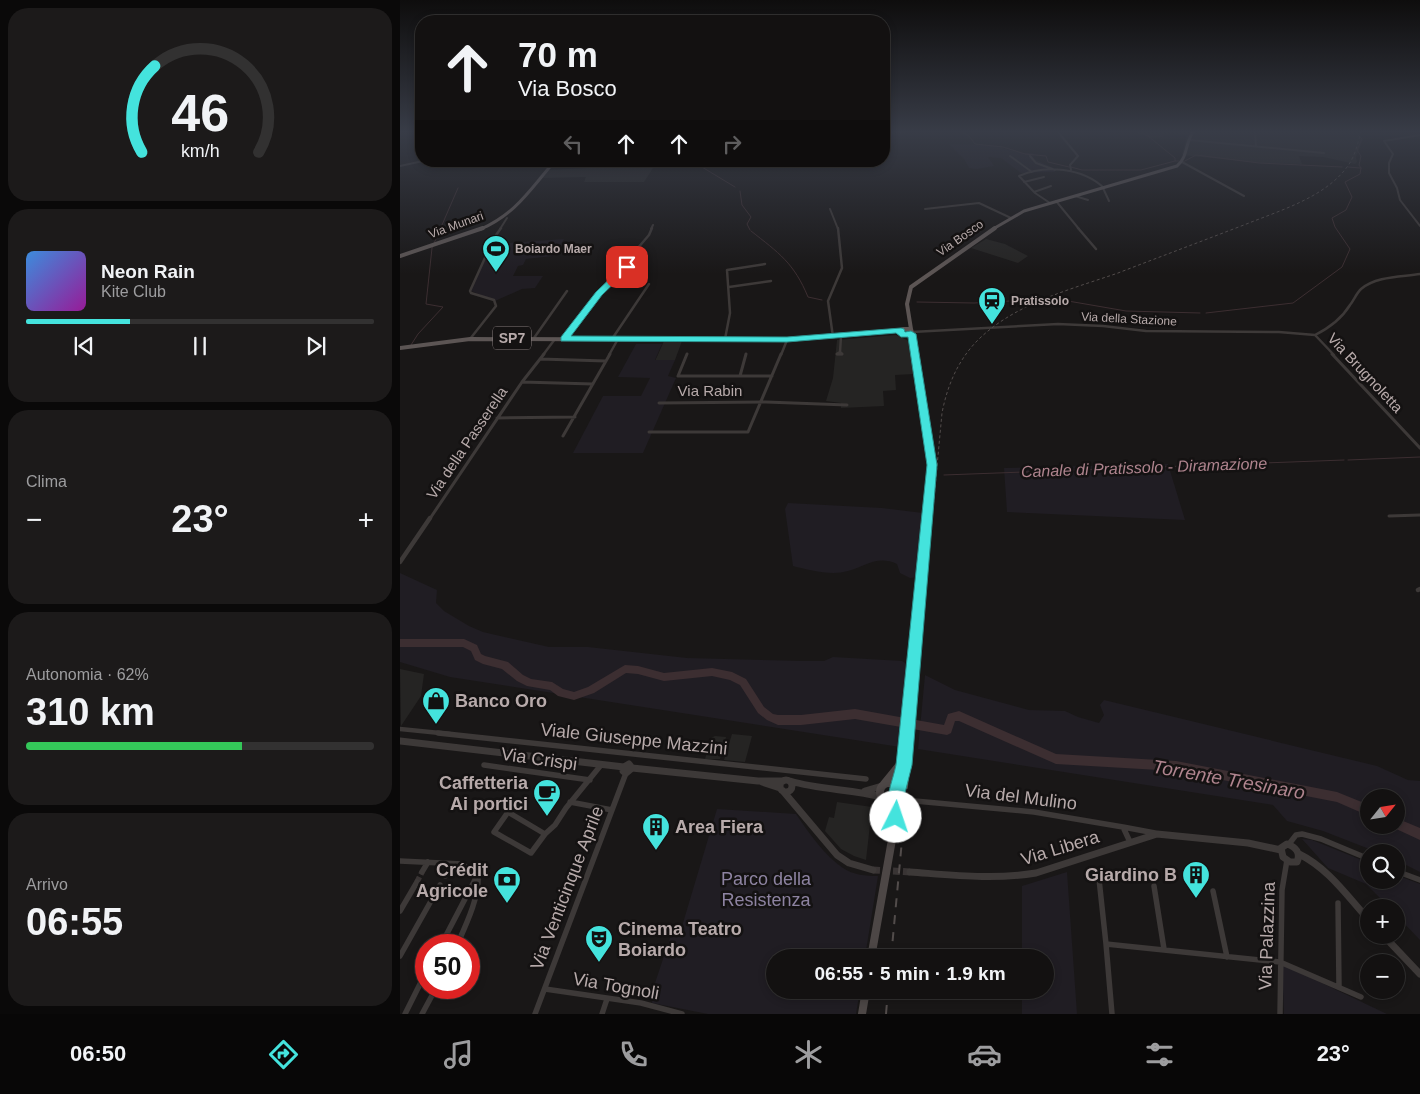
<!DOCTYPE html>
<html lang="it">
<meta charset="utf-8">
<style>
body{margin:0;font-family:Arial,sans-serif;background:#1c1a1a;color:#f1f3f6;height:100vh;display:flex;flex-direction:column;font-size:19px;white-space:nowrap}
*{box-sizing:border-box;margin:0}
p{font-size:16px;color:#9d9d9f}
.icon{flex:none;width:28px;height:28px;fill:none;stroke:currentColor;stroke-width:2;stroke-linecap:round;stroke-linejoin:round}
.map{position:relative;flex:1;overflow:hidden}
.drawer{display:flex;flex-direction:column;gap:8px;padding:8px;background:#0a0909;width:400px}
.drawer>*{flex:none}
.banner{position:absolute;left:15px;top:15px;width:475px;height:152px;border-radius:20px;box-shadow:0 2px 8px #0003,0 0 0 1px #323131;background:#131111;color:#f1f3f6;overflow:hidden}
.needle{width:32px;rotate:60deg}
.controls{position:absolute;left:960px;top:789px;display:grid;gap:10px}
.controls a{display:grid;place-items:center;width:45px;height:45px;border-radius:50%;background:#131111;box-shadow:0 2px 8px #0003,0 0 0 1px #323131;font-size:25px}
.speed{position:absolute;left:15px;top:934px;display:flex;gap:10px;font-size:25px;font-weight:700;text-align:center}
.speed>*{display:grid;place-content:center;width:65px;height:65px;border-radius:50%;background:#131111;box-shadow:0 2px 8px #0003,0 0 0 1px #323131;line-height:1}
.speed .limit{border:8px solid #d22;background:#fff;color:#111}
.pin{position:absolute;display:grid;place-items:center;width:42px;height:42px;color:#fff;margin:-21px;border-radius:10px;box-shadow:0 2px 8px #0006}
.me{position:absolute;width:55px;margin:-28px;rotate:4deg;stroke-linejoin:round;filter:drop-shadow(0 0 4px #0008)}
.turn{display:flex;align-items:center;gap:18px;height:105px;padding:0 20px;font-size:22px}
.turn .icon{width:65px;height:65px;stroke-width:2.5}
.turn b{display:block;font-size:35px;line-height:42px}
.lanes{display:flex;align-items:center;height:48px;padding:0 20px;background:#0003;justify-content:center;gap:25px;direction:ltr}
.lanes .off{opacity:.35}
.big{font-size:38px;font-weight:700;line-height:1.1}
.drawer .card{flex:1;display:flex;flex-direction:column;justify-content:center;gap:8px;min-width:0;padding:0 18px;border-radius:20px;background:#1c1a1a}
.drawer .dial{align-items:center;gap:0}
.dial svg{height:130px;overflow:visible;fill:none;stroke:#323131;stroke-width:7;stroke-linecap:round;text-anchor:middle}
.dial text{fill:#f1f3f6;stroke:none}
.song{display:flex;align-items:center;gap:15px}
.cover{width:60px;height:60px;border-radius:8px;background:linear-gradient(135deg,hsl(210 70% 55%),hsl(300 70% 35%))}
.played{height:5px;border-radius:2px;background:linear-gradient(90deg,#44e3dd 30%,#323131 30%)}
.keys{display:flex;justify-content:space-around;direction:ltr}
.heat{display:flex;justify-content:space-between;align-items:center;font-size:28px;direction:ltr}
.charge{height:8px;border-radius:4px;background:linear-gradient(90deg,#34c759 62%,#323131 0)}
.trip{position:absolute;left:366px;top:949px;width:288px;height:50px;border-radius:25px;background:#131111;box-shadow:0 2px 8px #0003,0 0 0 1px #323131;font-weight:700;line-height:50px;text-align:center}
.menu{display:flex;height:80px;justify-content:space-around;align-items:center;background:#080707;color:#9d9d9f}
.menu .icon{width:35px;height:35px}
.menu .selected{color:#44e3dd}
.menu b{font-size:22px;color:#f1f3f6}
main{display:flex;flex:1;min-height:0}
.map>svg:first-child{display:block}
</style>
<main>
<section class="drawer">
<div class="card dial"><svg viewBox="0 0 100 80">
<path d="M14 69A42 42 0 1 1 86 69"/>
<path d="M14 69A42 42 0 0 1 22 16" stroke="#44e3dd"/>
<text x="50" y="56" font-size="32" font-weight="700">46</text>
<text x="50" y="72" font-size="11">km/h</text>
</svg></div>
<div class="card">
<div class="song"><i class="cover"></i><div><b>Neon Rain</b><p>Kite Club</p></div></div>
<div class="played"></div>
<div class="keys"><svg class="icon" aria-label="previous" viewBox="0 0 24 24"><path d="M18 5L8 12l10 7zM5 5v14"/></svg><svg class="icon" aria-label="pause" viewBox="0 0 24 24"><path d="M8 5v14M16 5v14"/></svg><svg class="icon" aria-label="next" viewBox="0 0 24 24"><path d="M6 5l10 7-10 7zM19 5v14"/></svg></div>
</div>
<div class="card"><p>Clima</p>
<div class="heat"><a>−</a><b class="big">23°</b><a>+</a></div>
</div>
<div class="card"><p>Autonomia · 62%</p><b class="big">310 km</b><div class="charge"></div></div>
<div class="card"><p>Arrivo</p><b class="big">06:55</b></div>
</section>
<div class="map">
<svg width="1020" height="1014" viewBox="0 0 1020 1014">
<rect width="100%" height="100%" fill="#191717"/>
<path fill="#252423" d="M738,132H961L960,137L963,139L956,157L957,162L955,164L923,157L899,156L902,164L862,163L782,155L787,135L770,133L764,134L762,137L751,138Z
M255,165L244,182H184L186,177L138,178L146,170Z
M586,239L605,244L628,256L618,263L571,248Z
M496,335L509,341L514,374L495,375L496,390L483,391L484,406L441,408V403L426,401L433,378L437,340Z
M264,341H282L275,360L255,361Z
M0,669L24,674L21,696L1,726Z
M332,734L352,736L345,762L324,760Z
M315,736L326,737L320,759H305L311,738Z
M437,802L472,807L466,860L454,856L441,849L425,831L429,817L434,818Z"/>
<path fill="#201d23" fill-rule="evenodd" d="M549,144L590,145L622,153H633L634,159L654,168L655,172L621,173L601,158L588,157L594,166L577,169L569,168L564,159Z
M164,239L153,256L126,259L123,265L118,266L113,276H143L135,288L122,289L95,301L71,291C70,283 88,255 92,244Z
M236,344H262L255,360H275L268,376L276,378L243,453H173L203,396H241L250,378L218,377Z
M768,464L785,520L607,512L604,468Z
M388,503L482,508L523,513L519,577L510,578L500,573L497,564C477,555 467,566 448,571C431,576 409,570 393,566L385,509Z
M0,573L37,590L36,603L44,611L69,626L83,632L149,647H188L287,658L402,661H424L433,657L502,661L510,666L500,747L50,677L0,662Z
M525,675L555,690L629,710L665,711L678,717L699,723L704,715L700,705L704,700L977,766L1008,780L1020,781V872L996,860V852H977L923,831L887,821L873,805L518,749ZM969,798H996V825H969Z
M317,809L396,814C409,833 424,855 443,868C453,875 466,876 478,876L465,957L375,958V990H460L456,1014H308L252,1003L253,989L272,932L280,933Z
M902,839L912,840L969,863V880H996V875L1020,884V940L996,915V908L989,907L966,884L928,868Z
M667,872L677,1014H622V990H645V958L622,957V886Z
M882,964L987,1014H884Z"/>
<g fill="none" stroke-linecap="round" stroke-linejoin="round">
<path stroke="#3c2e31" stroke-width="1" d="M561,132L569,136L575,144L603,147L625,154L646,156L648,162L669,167
M737,132L748,136
M955,132L962,139L957,150L961,156L959,165L961,168
M490,133L508,132
M748,136L775,158V161H779
M292,161L335,187
M783,162L796,155L859,163L942,167
M671,167L682,170H741L775,161
M948,167L960,168
M340,191L342,205L351,217L347,224L350,230
M351,231C379,253 394,263 408,297L422,300
M650,300L668,301L726,311L800,313
M517,302L574,303L646,299
M806,313L893,303L942,267L950,249L935,227L932,218L946,210L952,197L945,182L960,174L961,168
M11,345L18,334L43,307L26,304L32,248L58,188
M948,460L1020,457
M544,475L944,460"/>
<path fill="#3c2e31" fill-rule="evenodd" d="M0,639H64L77,645L81,654L85,656L108,662L123,675L131,679L152,682L163,689L174,692L188,687L225,665L238,666L264,673L312,668L332,672L346,679L364,707L373,714L378,715H401L455,709L544,725L548,714L559,711L656,754L776,761L937,792L969,805V816L937,802L776,771L656,764L559,721H555L551,733L547,735L455,719L401,725H378L367,720L358,713L340,685L330,680L312,676L264,681L238,674L226,673L194,693L174,700L158,696L150,690L127,686L117,681L102,669L83,664L75,660L71,651L63,647H0Z
M996,818L1020,828V840L992,827L991,825H996Z"/>
<path stroke="#393434" stroke-width="5.5" stroke-dasharray="5.5 3" stroke-linecap="butt" d="M17,882L22,872"/>
<path stroke="#393434" stroke-width="7" stroke-dasharray="7 3" stroke-linecap="butt" d="M473,870L510,872"/>
<path stroke="#3d3938" stroke-width="2" d="M658,132L678,156L670,165L671,170
M855,132L856,147
M1020,135L984,141L993,154L989,163V173L997,188L1000,200L1020,226
M789,140L924,153
M610,156L632,172
M630,156L636,163L655,170
M782,162L844,196
M0,166L23,161
M624,182L644,177
M703,188L709,201
M634,192L651,186
M675,196L688,200
M656,201L679,229
M650,203L635,193L619,176C645,164 683,168 704,188
M430,209L438,229
M525,209L579,203L611,218
M100,229L107,218
M251,229L253,225"/>
<path stroke="#3d3938" stroke-width="2.5" d="M678,228L696,249
M329,287L371,281
M512,332L658,324L703,326L746,331L879,332L915,335
M915,335L934,355
M915,335C929,328 942,318 950,305C954,300 956,294 961,289C976,276 1001,277 1020,274
M433,337L428,301L442,268L438,228
M134,338L167,291
M70,339L96,306L94,300L71,293L70,291L94,238L101,228
M165,339L199,293L226,269L231,256L249,235L252,228
M212,339L249,284
M325,339L330,313L327,270L365,264
M440,352L441,337
M440,352L442,354H437Z
M143,355L155,339
M209,355L218,339
M381,355L387,340"/>
<path stroke="#3d3938" stroke-width="3" d="M287,354L278,376H372
M437,354H442
M932,354L1020,448
M140,359L206,361
M340,376L346,354
M122,382L193,384
M259,403L366,402L447,405
M97,418L175,417
M249,432H348L381,354
M163,436L210,354
M989,516L1020,515
M29,520L122,382L144,354"/>
<path stroke="#3d3938" stroke-width="4.5" d="M0,562L30,518
M1018,590L1020,589
M0,729L50,734"/>
<path stroke="#3d3938" stroke-width="5.5" d="M38,733L466,779
M84,765L190,780
M515,801L634,812L723,827
M170,802L212,810
M108,812L145,834L131,853L94,832Z
M145,834L155,825L166,808L201,765
M730,842L723,827L755,833
M889,844L896,835L902,834L921,839L969,859
M0,861L62,864L78,874
M996,871L1020,880
M22,872L28,862
M45,876L51,864
M699,879L706,944
M754,886L764,949
M813,891L827,957
M938,903L939,986
M0,911L17,882
M41,945L78,874
M57,945C66,925 80,896 78,874
M0,956L40,885
M145,989L241,1003L282,1014
M5,1014L26,972
M22,1014L36,988
M135,1014L226,773
M202,1014L207,999
M712,1014L706,944L880,962L961,997
M880,1014L882,890L887,860"/>
<path stroke="#3d3938" stroke-width="7" d="M0,741L224,767
M229,764L232,768L226,773L223,771L224,767Z
M232,768L358,781H383
M380 786a6 6 0 1 1 12 0a6 6 0 1 1-12 0Z
M390,781C420,790 452,789 482,797
M362,782L380,788
M383,791L437,855L449,863L473,870
M465,791L482,786
M887,844C896,847 901,853 897,862H890L883,857L881,848Z
M899,854C928,868 948,897 969,920
M510,872C552,875 594,880 636,873L757,834L848,843L881,850
M983,935L1020,974"/>
<path stroke="#4d4746" stroke-width="3" d="M511,334L514,355"/>
<path stroke="#4d4746" stroke-width="4.5" d="M514,354L532,465L527,520"/>
<path stroke="#4d4746" stroke-width="5.5" d="M507,734L527,518"/>
<path stroke="#4d4746" stroke-width="8" d="M480 792a9 9 0 1 1 18 0a9 9 0 1 1-18 0Z
M484,784L502,762
M498,791L504,765L507,733
M484,799L489,811L492,828
M471,958L496,817L495,799
M462,1014L466,990"/>
<path stroke="#5c5554" stroke-width="3" d="M81,229C117,213 130,189 155,161
M593,229L624,211L777,166C788,157 785,143 793,132"/>
<path stroke="#5c5554" stroke-width="4" d="M0,256L83,228
M503,329H511L512,333L502,335L500,331Z
M511,329L507,304L511,287L595,228
M0,348L70,339L387,340L501,330"/>
<path stroke="#524c4b" stroke-width="1" stroke-dasharray="3 2.5" stroke-linecap="butt" d="M512,734L542,413C547,387 557,362 576,342C613,304 669,290 718,273C762,256 805,240 849,223C884,209 931,195 951,161C956,152 958,142 961,132"/>
<path stroke="#524c4b" stroke-width="2" stroke-dasharray="9 8" stroke-linecap="butt" d="M491,958L512,733
M486,1014L488,990"/>
</g>
<linearGradient id="sky" x2="0" y2="1"><stop stop-color="#0e0d0d"/><stop offset="0.48" stop-color="#383c47"/><stop offset="1" stop-color="#383c47" stop-opacity="0"/></linearGradient>
<rect width="1020" height="274" fill="url(#sky)"/>
<path fill="#44e3dd" stroke="#2c9490" d="M224,265L231,267L202,295L171,336L387,337L501,328L504,329L505,332L511,331L516,334L537,465L512,765L503,801L504,817L502,823L496,825L490,823C482,804 492,784 496,765L527,465L508,337H501L496,333L387,342L161,341V337L196,292Z"/>
<defs>
<symbol id="stadium-pin" viewBox="-11 -11 22 30"><path d="M0 17L-7.5 6A9.5 9.5 0 1 1 7.5 6Z" fill="#44e3dd" stroke="#141212"/><path d="M0-5a6.5 5 0 1 0 0 10a6.5 5 0 1 0 0-10ZM-3.5-1.8h7v3.6h-7Z" fill="#111"/></symbol>
<symbol id="station-pin" viewBox="-11 -11 22 30"><path d="M0 17L-7.5 6A9.5 9.5 0 1 1 7.5 6Z" fill="#44e3dd" stroke="#141212"/><path d="M-3-6H3Q5-6 5-4V2Q5 4 3 4L4.5 6H3L1.5 4h-3L-3 6H-4.5L-3 4Q-5 4-5 2V-4Q-5-6-3-6ZM-3.5-4v3h7v-3ZM-3.5 1v1.5H-2V1ZM2 1v1.5H3.5V1Z" fill="#111"/></symbol>
<symbol id="shop-pin" viewBox="-11 -11 22 30"><path d="M0 17L-7.5 6A9.5 9.5 0 1 1 7.5 6Z" fill="#44e3dd" stroke="#141212"/><path d="M-5-2.5h2.3a2.7 3.5 0 0 1 5.4 0H5L5.5 6h-11ZM-1.5-2.5h3a1.5 2.3 0 0 0-3 0Z" fill="#111"/></symbol>
<symbol id="cafe-pin" viewBox="-11 -11 22 30"><path d="M0 17L-7.5 6A9.5 9.5 0 1 1 7.5 6Z" fill="#44e3dd" stroke="#141212"/><path d="M-5.5-4.5H6V0H3Q3 3.5 0 3.5H-2.5Q-5.5 3.5-5.5 0ZM3-3.2v2h1.7v-2ZM-6 4.5H4V6H-6Z" fill="#111"/></symbol>
<symbol id="building-pin" viewBox="-11 -11 22 30"><path d="M0 17L-7.5 6A9.5 9.5 0 1 1 7.5 6Z" fill="#44e3dd" stroke="#141212"/><path d="M-4-6H4V6H1V3H-1V6H-4ZM-2.5-4.3h1.7v1.8h-1.7ZM.8-4.3h1.7v1.8H.8ZM-2.5-1h1.7V.8h-1.7ZM.8-1h1.7V.8H.8Z" fill="#111"/></symbol>
<symbol id="bank-pin" viewBox="-11 -11 22 30"><path d="M0 17L-7.5 6A9.5 9.5 0 1 1 7.5 6Z" fill="#44e3dd" stroke="#141212"/><path d="M-6-4H6V4H-6ZM0-2.3a2.3 2.3 0 1 0 0 4.6a2.3 2.3 0 1 0 0-4.6Z" fill="#111"/></symbol>
<symbol id="theatre-pin" viewBox="-11 -11 22 30"><path d="M0 17L-7.5 6A9.5 9.5 0 1 1 7.5 6Z" fill="#44e3dd" stroke="#141212"/><path d="M-5-5.5Q0-4 5-5.5V0Q5 5 0 6Q-5 5-5 0ZM-3.3-2.5H-1v1.5H-3.3ZM1-2.5H3.3v1.5H1ZM-2.8 1Q0 5.5 2.8 1Z" fill="#111"/></symbol>
</defs>
<g fill-rule="evenodd">
<use href="#stadium-pin" x="80" y="233" width="32" height="43"/>
<use href="#station-pin" x="576" y="285" width="32" height="43"/>
<use href="#shop-pin" x="20" y="685" width="32" height="43"/>
<use href="#cafe-pin" x="131" y="777" width="32" height="43"/>
<use href="#building-pin" x="240" y="811" width="32" height="43"/>
<use href="#building-pin" x="780" y="859" width="32" height="43"/>
<use href="#bank-pin" x="91" y="864" width="32" height="43"/>
<use href="#theatre-pin" x="183" y="923" width="32" height="43"/>
</g>
<g text-anchor="middle" stroke-width="5" stroke-linejoin="round" paint-order="stroke">
<g font-size="12" fill="#b7aaaa" stroke="#141212">
<text transform="translate(56 225) rotate(-20)" y="4">Via Munari</text>
<text transform="translate(560 238) rotate(-35)" y="4">Via Bosco</text>
<text transform="translate(729 319) rotate(3)" y="4">Via della Stazione</text>
</g>
<g font-size="12" font-weight="bold" fill="#b7aaaa" stroke="#141212" text-anchor="start">
<text x="115" y="253">Boiardo Maer</text>
<text x="611" y="305">Pratissolo</text>
</g>
<rect fill="#141212" stroke="#867c7c" stroke-width="1" x="93" y="326.5" width="38" height="23" rx="4"/>
<g font-size="14" font-weight="bold" fill="#b7aaaa">
<text x="112" y="343">SP7</text>
</g>
<g font-size="15" fill="#b7aaaa" stroke="#141212">
<text transform="translate(965 373) rotate(47)" y="5">Via Brugnoletta</text>
<text x="310" y="396">Via Rabin</text>
<text transform="translate(67 443) rotate(-56)" y="5">Via della Passerella</text>
</g>
<g font-size="16" font-style="italic" fill="#af848e" stroke="#141212">
<text transform="translate(744 467) rotate(-2)" y="6">Canale di Pratissolo - Diramazione</text>
</g>
<g font-size="18" font-weight="bold" fill="#b7aaaa" stroke="#141212" text-anchor="start">
<text x="55" y="707">Banco Oro</text>
<text x="128" y="789" text-anchor="end">Caffetteria<tspan x="128" dy="21">Ai portici</tspan></text>
<text x="275" y="833">Area Fiera</text>
<text x="88" y="876" text-anchor="end">Crédit<tspan x="88" dy="21">Agricole</tspan></text>
<text x="777" y="881" text-anchor="end">Giardino B</text>
<text x="218" y="935">Cinema Teatro<tspan x="218" dy="21">Boiardo</tspan></text>
</g>
<g font-size="18" fill="#b7aaaa" stroke="#141212">
<text transform="translate(234 739) rotate(6)" y="6">Viale Giuseppe Mazzini</text>
<text transform="translate(139 759) rotate(8)" y="6">Via Crispi</text>
<text transform="translate(621 797) rotate(7)" y="6">Via del Mulino</text>
<text transform="translate(660 848) rotate(-17)" y="6">Via Libera</text>
<text transform="translate(167 888) rotate(-69)" y="6">Via Venticinque Aprile</text>
<text transform="translate(867 936) rotate(-88)" y="6">Via Palazzina</text>
<text transform="translate(216 986) rotate(10)" y="6">Via Tognoli</text>
</g>
<g font-size="18" fill="#8d83a1" stroke="#141212">
<text x="366" y="885">Parco della<tspan x="366" dy="21">Resistenza</tspan></text>
</g>
<g font-size="19" font-style="italic" fill="#af848e" stroke="#141212">
<text transform="translate(829 779) rotate(10)" y="7">Torrente Tresinaro</text>
</g>
</g>
</svg>
<div class="controls">
<a><svg class="needle" viewBox="-14 -14 28 28"><path d="M0-13l5 13h-10z" fill="#e53935"/><path d="M0 13l5-13h-10z" fill="#9d9d9f"/></svg></a>
<a><svg class="icon" aria-label="search" viewBox="0 0 24 24"><circle cx="10" cy="10" r="6"/><path d="M15 15l6 6"/></svg></a>
<a>+</a>
<a>−</a>
</div>
<div class="speed"><div class="limit">50</div></div>
<div class="pin" style="left:227px;top:267px;background:#d93025"><svg class="icon" aria-label="arrive" viewBox="0 0 24 24"><path d="M6 21V4h12l-3 4 3 4H6"/></svg></div>
<svg class="me" style="left:496px;top:817px" viewBox="-20 -20 40 40"><circle r="19" fill="#fff"/><path d="M0-13L10 11 0 6-10 11z" fill="#44e3dd"/></svg>
<div class="trip">06:55 · 5 min · 1.9 km</div>
<div class="banner">
<div class="turn"><svg class="icon" aria-label="ahead" viewBox="0 0 24 24"><path d="M12 20V5M6 11l6-6 6 6"/></svg><div><b>70 m</b>Via Bosco</div></div>
<div class="lanes"><svg class="icon off" aria-label="left" viewBox="0 0 24 24"><path d="M17 20v-9H6M10 6l-5 5 5 5"/></svg><svg class="icon" aria-label="ahead" viewBox="0 0 24 24"><path d="M12 20V5M6 11l6-6 6 6"/></svg><svg class="icon" aria-label="ahead" viewBox="0 0 24 24"><path d="M12 20V5M6 11l6-6 6 6"/></svg><svg class="icon off" aria-label="right" viewBox="0 0 24 24"><path d="M7 20v-9h11M14 6l5 5-5 5"/></svg></div>
</div>
</div>
</main>
<nav class="menu">
<b>06:50</b>
<svg class="icon selected" aria-label="directions" viewBox="0 0 24 24"><path d="M12 3l9 9-9 9-9-9zM9 14v-3h6M13 9l2 2-2 2"/></svg>
<svg class="icon" aria-label="music" viewBox="0 0 24 24"><path d="M9 18V5l10-2v13"/><circle cx="6" cy="18" r="3"/><circle cx="16" cy="16" r="3"/></svg>
<svg class="icon" aria-label="phone" viewBox="0 0 24 24"><path d="M5 4h4l2 5-3 2q2 4 5 5l2-3 5 2v4C11 20 4 13 5 4z"/></svg>
<svg class="icon" aria-label="climate" viewBox="0 0 24 24"><path d="M12 3v18M4 7l16 10M4 17L20 7"/></svg>
<svg class="icon" aria-label="car" viewBox="0 0 24 24"><path d="M5 17H2v-5l4-1 3-4h7l3 4 3 1v5h-3M9 17h6M6 11h13"/><circle cx="7" cy="17" r="2"/><circle cx="17" cy="17" r="2"/></svg>
<svg class="icon" aria-label="filters" viewBox="0 0 24 24"><path d="M4 7h16M4 17h16"/><circle cx="9" cy="7" r="2"/><circle cx="15" cy="17" r="2"/></svg>
<b>23°</b>
</nav>
